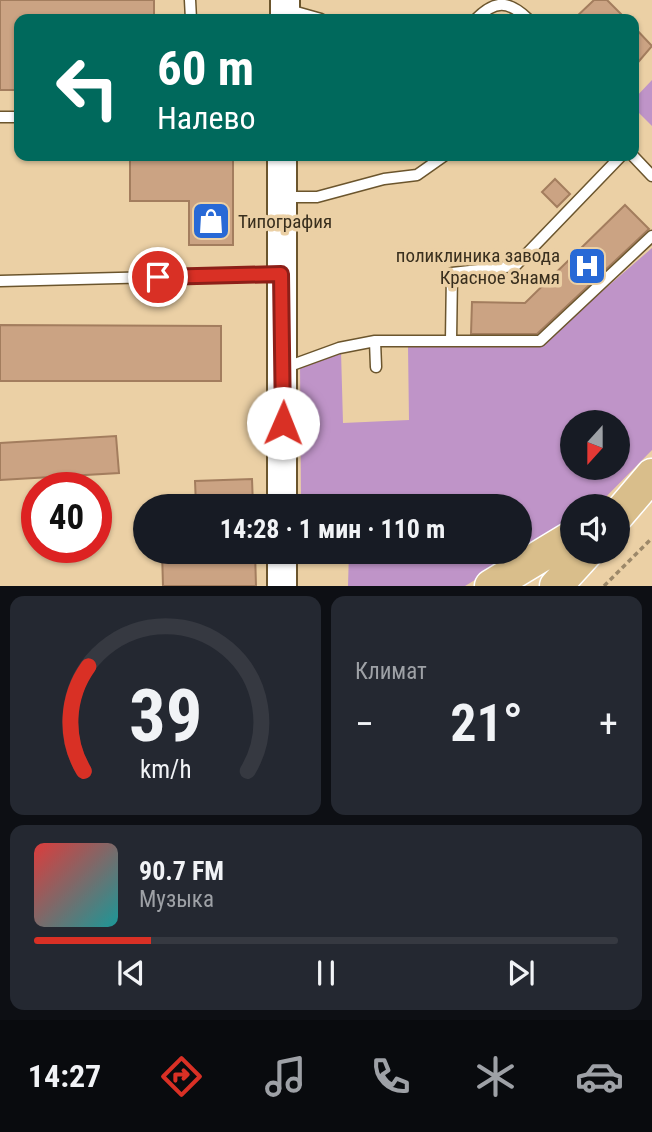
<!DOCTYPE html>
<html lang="ru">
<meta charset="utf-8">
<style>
body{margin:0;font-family:"Roboto Condensed",sans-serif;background:#242831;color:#f1f3f6;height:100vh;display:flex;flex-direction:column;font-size:26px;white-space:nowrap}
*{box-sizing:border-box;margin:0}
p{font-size:23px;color:#9ea1a6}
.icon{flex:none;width:38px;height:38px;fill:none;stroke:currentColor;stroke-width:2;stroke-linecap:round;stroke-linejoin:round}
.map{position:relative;height:586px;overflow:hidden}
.drawer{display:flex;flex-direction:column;gap:10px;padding:10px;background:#0d0f14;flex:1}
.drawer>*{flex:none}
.top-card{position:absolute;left:14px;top:14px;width:625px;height:147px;border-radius:14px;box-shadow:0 2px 5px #0004;background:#00695c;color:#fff;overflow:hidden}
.needle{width:46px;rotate:201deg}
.buttons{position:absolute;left:560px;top:410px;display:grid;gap:14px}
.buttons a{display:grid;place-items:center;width:70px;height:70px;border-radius:50%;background:#171b24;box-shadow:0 2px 5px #0004;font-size:35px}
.speed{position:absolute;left:21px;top:472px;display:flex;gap:14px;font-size:35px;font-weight:700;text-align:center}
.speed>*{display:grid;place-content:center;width:91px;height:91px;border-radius:50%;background:#171b24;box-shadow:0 2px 5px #0004;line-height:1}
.speed .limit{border:10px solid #d22;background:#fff;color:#111}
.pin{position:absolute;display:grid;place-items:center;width:60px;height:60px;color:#fff;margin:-30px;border:4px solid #fff;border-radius:50%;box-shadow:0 2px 7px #0007}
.me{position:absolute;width:77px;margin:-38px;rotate:1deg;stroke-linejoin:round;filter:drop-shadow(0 0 5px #0008)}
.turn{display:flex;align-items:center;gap:24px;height:147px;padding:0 28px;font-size:32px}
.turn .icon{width:91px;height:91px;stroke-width:2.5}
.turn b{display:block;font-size:49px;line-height:60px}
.big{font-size:52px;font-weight:700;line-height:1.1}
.drawer .card{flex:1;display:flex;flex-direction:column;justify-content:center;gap:10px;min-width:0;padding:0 24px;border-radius:14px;background:#242831}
.drawer .dial{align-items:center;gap:0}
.dial svg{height:182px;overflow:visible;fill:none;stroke:#363941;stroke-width:7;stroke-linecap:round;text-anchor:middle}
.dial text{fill:#f1f3f6;stroke:none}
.song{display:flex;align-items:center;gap:21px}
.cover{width:84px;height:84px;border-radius:10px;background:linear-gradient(135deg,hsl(0 70% 55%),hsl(180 70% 35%))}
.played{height:7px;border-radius:4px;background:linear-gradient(90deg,#d93025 20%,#363941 20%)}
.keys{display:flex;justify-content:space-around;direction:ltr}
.heat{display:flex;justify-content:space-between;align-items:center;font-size:38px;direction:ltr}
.drawer .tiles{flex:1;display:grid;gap:10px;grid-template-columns:1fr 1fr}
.card:last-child{grid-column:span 2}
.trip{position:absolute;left:133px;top:494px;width:399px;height:70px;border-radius:35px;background:#171b24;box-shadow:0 2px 5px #0004;font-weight:700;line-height:70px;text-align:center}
.menu{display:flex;height:112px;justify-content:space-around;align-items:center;background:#090b0e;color:#9ea1a6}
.menu .icon{width:49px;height:49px}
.menu .selected{color:#d93025}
.menu b{font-size:32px;color:#f1f3f6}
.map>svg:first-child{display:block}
</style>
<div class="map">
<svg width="652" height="586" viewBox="0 0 652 586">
<rect width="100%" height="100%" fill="#ebd0a5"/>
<path fill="#bf94c8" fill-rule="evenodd" d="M652,80V126L634,108V99Z
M652,248V450L597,506H572V522L465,586H348L349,551H520V506H301L300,363L341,351L343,423L409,420L408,347L539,346ZM572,422H618V467H572Z"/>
<path fill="#cba383" stroke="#a37d5e" stroke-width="2" d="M0,0H154V19H19V90H0Z
M594,0H607L626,19H574Z
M634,27L652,46L634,67Z
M130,156H233V245H189V201H130Z
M555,179L570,194L557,207L542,192Z
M625,205L649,229L537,334H471L472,302L525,303Z
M0,325L221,326V381H0Z
M116,436L119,473L0,480V443Z
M252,479L253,506H196L195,481Z
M162,551H255L256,586H163Z"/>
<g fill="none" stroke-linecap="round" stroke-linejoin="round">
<defs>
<path id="lane" d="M190,0L191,19
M289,10L321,19
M476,19C495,0 508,0 528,19
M0,117H19
M633,156L652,176
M286,197H317L384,179L417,175L444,156
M0,281L279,274
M451,340L452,273L515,266L621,156
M375,341L376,367
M284,368L339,348L375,341H540L652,236"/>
<path id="secondary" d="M285,0V19
M282,156V506
M282,586V551"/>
<path id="primary" d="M618,515L652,475
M491,586L572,537
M556,586L588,551"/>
</defs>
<use href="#lane" stroke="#6b552d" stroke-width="13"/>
<use href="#secondary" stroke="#6b552d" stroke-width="32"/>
<use href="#primary" stroke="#fff" stroke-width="35"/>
<path stroke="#9c8869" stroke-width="3.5" stroke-dasharray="5 3.5" stroke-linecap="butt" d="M604,586L652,538"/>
<use href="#lane" stroke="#fff" stroke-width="10"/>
<use href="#secondary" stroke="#fff" stroke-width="28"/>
<use href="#primary" stroke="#d9be8b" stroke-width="32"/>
</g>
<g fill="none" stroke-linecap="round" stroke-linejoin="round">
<defs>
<path id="route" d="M158,277L281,274L283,423"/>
</defs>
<use href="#route" stroke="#8d1f18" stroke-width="18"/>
<use href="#route" stroke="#d93025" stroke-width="12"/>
</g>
<defs>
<symbol id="shop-square" viewBox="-11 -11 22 22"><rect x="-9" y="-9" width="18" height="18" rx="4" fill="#2869d6" stroke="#ebd0a5"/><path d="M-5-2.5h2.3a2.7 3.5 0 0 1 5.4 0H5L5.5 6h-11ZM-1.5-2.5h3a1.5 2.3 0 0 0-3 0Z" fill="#fff"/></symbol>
<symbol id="hospital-square" viewBox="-11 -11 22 22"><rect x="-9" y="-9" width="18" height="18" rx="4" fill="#2869d6" stroke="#ebd0a5"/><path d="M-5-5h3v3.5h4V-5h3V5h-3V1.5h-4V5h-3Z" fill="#fff"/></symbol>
</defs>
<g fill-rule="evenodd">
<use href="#shop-square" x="189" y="199" width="44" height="44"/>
<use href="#hospital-square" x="565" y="244" width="44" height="44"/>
</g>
<g text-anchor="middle" stroke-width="7" stroke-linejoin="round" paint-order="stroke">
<g font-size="19" fill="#392f1e" stroke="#ebd0a5" text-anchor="start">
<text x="238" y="228">Типография</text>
<text x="560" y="262" text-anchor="end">поликлиника завода<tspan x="560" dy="22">Красное Знамя</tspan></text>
</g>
</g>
</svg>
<div class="buttons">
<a><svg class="needle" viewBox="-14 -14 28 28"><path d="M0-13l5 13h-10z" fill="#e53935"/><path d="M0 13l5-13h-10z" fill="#9ea1a6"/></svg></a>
<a><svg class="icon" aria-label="sound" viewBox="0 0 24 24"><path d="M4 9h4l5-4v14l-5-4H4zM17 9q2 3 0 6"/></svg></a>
</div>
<div class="speed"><div class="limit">40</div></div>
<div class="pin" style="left:158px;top:277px;background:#d93025"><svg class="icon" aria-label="arrive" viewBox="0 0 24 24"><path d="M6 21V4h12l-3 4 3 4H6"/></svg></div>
<svg class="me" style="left:283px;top:423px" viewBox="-20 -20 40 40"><circle r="19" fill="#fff"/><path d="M0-13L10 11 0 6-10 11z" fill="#d93025"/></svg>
<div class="trip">14:28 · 1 мин · 110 m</div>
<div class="top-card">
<div class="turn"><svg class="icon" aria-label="left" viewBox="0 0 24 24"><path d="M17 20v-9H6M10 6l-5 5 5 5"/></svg><div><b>60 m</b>Налево</div></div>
</div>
</div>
<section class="drawer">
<div class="tiles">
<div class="card dial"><svg viewBox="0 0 100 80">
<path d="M14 69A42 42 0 1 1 86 69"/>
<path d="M14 69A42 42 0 0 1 16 23" stroke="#d93025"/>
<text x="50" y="56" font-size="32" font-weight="700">39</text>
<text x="50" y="72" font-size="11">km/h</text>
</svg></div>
<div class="card"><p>Климат</p>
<div class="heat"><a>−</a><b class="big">21°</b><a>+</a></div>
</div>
<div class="card">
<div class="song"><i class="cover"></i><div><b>90.7 FM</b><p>Музыка</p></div></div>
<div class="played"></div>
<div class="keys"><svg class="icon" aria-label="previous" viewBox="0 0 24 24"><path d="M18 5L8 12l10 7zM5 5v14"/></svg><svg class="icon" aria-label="pause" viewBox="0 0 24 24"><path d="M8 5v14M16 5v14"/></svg><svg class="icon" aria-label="next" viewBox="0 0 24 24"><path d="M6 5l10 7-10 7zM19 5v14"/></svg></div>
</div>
</div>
</section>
<nav class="menu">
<b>14:27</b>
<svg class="icon selected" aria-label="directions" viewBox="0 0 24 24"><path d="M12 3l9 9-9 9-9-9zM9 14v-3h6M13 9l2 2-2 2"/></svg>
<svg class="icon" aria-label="music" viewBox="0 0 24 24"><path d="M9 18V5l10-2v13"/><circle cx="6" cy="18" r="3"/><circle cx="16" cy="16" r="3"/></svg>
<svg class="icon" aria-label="phone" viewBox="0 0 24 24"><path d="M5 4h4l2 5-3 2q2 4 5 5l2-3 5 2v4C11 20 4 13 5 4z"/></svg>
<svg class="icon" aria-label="climate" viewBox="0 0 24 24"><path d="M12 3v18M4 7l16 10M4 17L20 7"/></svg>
<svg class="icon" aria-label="car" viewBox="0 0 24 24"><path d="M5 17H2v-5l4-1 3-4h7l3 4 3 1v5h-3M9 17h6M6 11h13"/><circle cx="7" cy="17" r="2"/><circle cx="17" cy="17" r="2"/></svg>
</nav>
